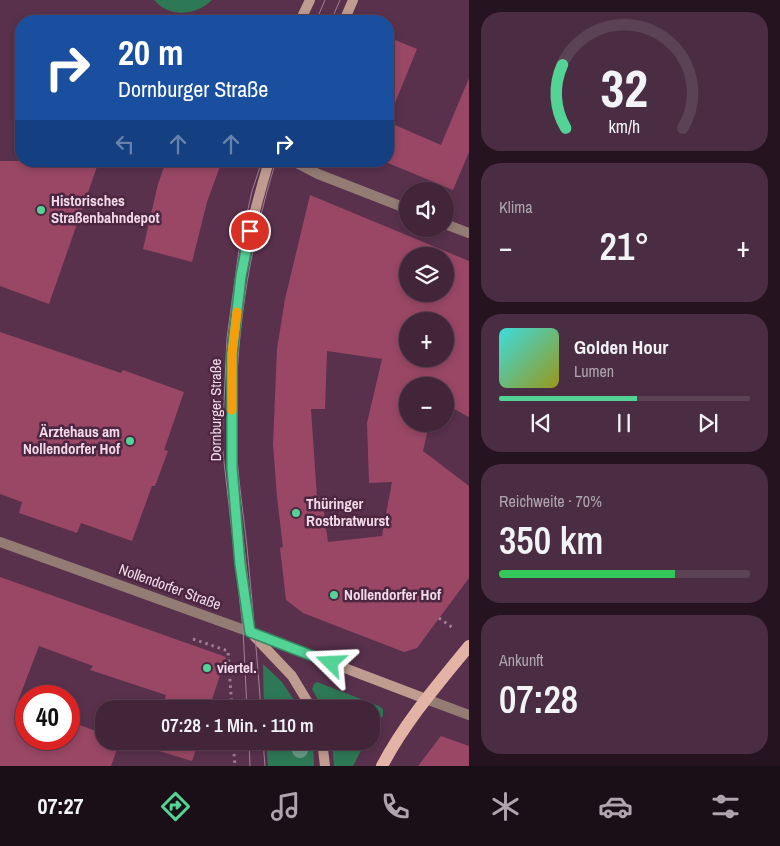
<!DOCTYPE html>
<html lang="de">
<meta charset="utf-8">
<style>
body{margin:0;font-family:"Archivo Narrow",sans-serif;background:#4a2d42;color:#f1f3f6;height:100vh;display:flex;flex-direction:column;font-size:19px;white-space:nowrap}
*{box-sizing:border-box;margin:0}
p{font-size:16px;color:#afa5af}
.icon{flex:none;width:28px;height:28px;fill:none;stroke:currentColor;stroke-width:2;stroke-linecap:round;stroke-linejoin:round}
.map{position:relative;flex:1;overflow:hidden}
.details{display:flex;flex-direction:column;gap:12px;padding:12px;background:#251420;width:311px}
.details>*{flex:none}
.hud{position:absolute;left:15px;top:15px;width:379px;height:152px;border-radius:20px;box-shadow:0 2px 8px #0003,0 0 0 1px #5b4254;background:#1a4fa0;color:#fff;overflow:hidden}
.buttons{position:absolute;left:399px;top:182px;display:grid;gap:10px}
.buttons a{display:grid;place-items:center;width:55px;height:55px;border-radius:50%;background:#43253a;box-shadow:0 2px 8px #0003,0 0 0 1px #5b4254;font-size:25px}
.speed{position:absolute;left:15px;top:685px;display:flex;gap:10px;font-size:25px;font-weight:700;text-align:center}
.speed>*{display:grid;place-content:center;width:65px;height:65px;border-radius:50%;background:#43253a;box-shadow:0 2px 8px #0003,0 0 0 1px #5b4254;line-height:1}
.speed .limit{border:8px solid #d22;background:#fff;color:#111}
.pin{position:absolute;display:grid;place-items:center;width:42px;height:42px;color:#fff;margin:-21px;border:2px solid #fff;border-radius:50%;box-shadow:0 1px 5px #0007}
.me{position:absolute;width:55px;margin:-28px;rotate:291deg;stroke-linejoin:round;filter:drop-shadow(0 0 4px #0008)}
.turn{display:flex;align-items:center;gap:18px;height:105px;padding:0 20px;font-size:22px}
.turn .icon{width:65px;height:65px;stroke-width:2.5}
.turn b{display:block;font-size:35px;line-height:42px}
.lanes{display:flex;align-items:center;height:48px;padding:0 20px;background:#0003;justify-content:center;gap:25px;direction:ltr}
.lanes .off{opacity:.35}
.big{font-size:38px;font-weight:600;line-height:1.1}
.details .tile{flex:1;display:flex;flex-direction:column;justify-content:center;gap:8px;min-width:0;padding:0 18px;border-radius:20px;background:#4a2d42}
.details .dial{align-items:center;gap:0}
.dial svg{height:130px;overflow:visible;fill:none;stroke:#5b4254;stroke-width:7;stroke-linecap:round;text-anchor:middle}
.dial text{fill:#f1f3f6;stroke:none}
.song{display:flex;align-items:center;gap:15px}
.cover{width:60px;height:60px;border-radius:8px;background:linear-gradient(135deg,hsl(180 70% 55%),hsl(60 70% 35%))}
.played{height:5px;border-radius:2px;background:linear-gradient(90deg,#53d396 55%,#5b4254 55%)}
.keys{display:flex;justify-content:space-around;direction:ltr}
.heat{display:flex;justify-content:space-between;align-items:center;font-size:28px;direction:ltr}
.charge{height:8px;border-radius:4px;background:linear-gradient(90deg,#34c759 70%,#5b4254 0)}
.trip{position:absolute;left:95px;top:700px;width:285px;height:50px;border-radius:20px;background:#43253a;box-shadow:0 2px 8px #0003,0 0 0 1px #5b4254;font-weight:600;line-height:50px;text-align:center}
.tab-bar{display:flex;height:80px;justify-content:space-around;align-items:center;background:#1b0f17;color:#afa5af}
.tab-bar .icon{width:35px;height:35px}
.tab-bar .selected{color:#53d396}
.tab-bar b{font-size:22px;color:#f1f3f6}
main{display:flex;flex:1;min-height:0}
.map>svg:first-child{display:block}
</style>
<main>
<div class="map">
<svg width="469" height="766" viewBox="0 0 469 766">
<rect width="100%" height="100%" fill="#59314d"/>
<path fill="#2e7955" d="M154,0H212C195,16 170,18 154,0Z
M263,664L282,682L300,709H264Z
M317,682L379,706L383,709V716L378,721L371,732V709H323L312,689L314,684Z
M266,741H313L314,766H268Z
M332,741H366L353,766H334Z"/>
<path fill="#994764" fill-rule="evenodd" d="M388,37L417,49L388,120Z
M469,78V152L453,190L388,163V122L441,145Z
M0,161H99L49,304L0,286Z
M166,161H222L207,202L192,262L143,249L158,184Z
M310,195L469,261V417L445,404V386H408V424H429L423,451L469,486V578L417,648L404,652L303,613L286,600L280,548L283,547L277,497L273,444L277,349L285,299ZM408,256H445V294H408ZM408,321H445V359H408ZM327,351L382,359L367,423L369,483L392,482L382,536L328,542L322,498H317L311,409H325Z
M0,332L121,373L123,370L184,392L164,450L168,451L155,486H152L132,541L81,523L77,533L19,513L22,502L0,494Z
M0,577L226,657L209,709H162L166,695L90,670L93,666L39,646L18,701L26,704V739H69V721L104,734V741H120L111,766H0Z
M441,736L469,746V766H418Z
M151,741H199L192,761L149,748Z"/>
<g fill="none" stroke-linecap="round" stroke-linejoin="round">
<path stroke="#9e7d94" stroke-width="3" stroke-dasharray="2.5 4" stroke-linecap="butt" d="M439,618L453,628
M193,639L228,651L232,709
M233,741L235,766"/>
<path stroke="#937c74" stroke-width="10" d="M293,161L318,174L408,209
M445,224L469,233"/>
<path stroke="#937c74" stroke-width="10" d="M0,542L250,632
M426,699L469,715"/>
<path stroke="#c09c90" stroke-width="10" d="M300,21L310,0
M344,21L353,0
M250,632C234,515 221,393 241,276C247,237 258,199 269,161
M250,632L426,699
M254,636L292,676L312,709
M322,741L325,766"/>
<path stroke="#e3b4a5" stroke-width="12" d="M382,766C405,722 438,684 469,646"/>
<path stroke="#a18096" stroke-width="1" d="M316,21L325,0
M331,21L340,0
M247,709L243,629L222,444L227,338L239,250L252,191L262,161
M261,709C257,655 252,601 247,547C243,510 237,474 236,437C234,344 248,250 276,161
M249,741L250,766
M263,741L265,766"/>
</g>
<circle fill="#679b85" cx="300" cy="750" r="8"/>
<g fill="none" stroke-linecap="round" stroke-linejoin="round">
<defs>
<path id="route" d="M250,231L241,276L232,354V468L240,564L250,632L331,663"/>
</defs>
<use href="#route" stroke="#368962" stroke-width="12"/>
<use href="#route" stroke="#53d396" stroke-width="9"/>
<path stroke="#f59e0b" stroke-width="9" d="M232,410V354L237,312"/>
</g>
<g fill="#53d396" stroke="#4d2742" stroke-width="2">
<circle cx="41" cy="210" r="5"/>
<circle cx="130" cy="441" r="5"/>
<circle cx="296" cy="513" r="5"/>
<circle cx="334" cy="595" r="5"/>
<circle cx="207" cy="668" r="5"/>
</g>
<g text-anchor="middle" stroke-width="5" stroke-linejoin="round" paint-order="stroke">
<g font-size="15" font-weight="bold" fill="#f3daea" stroke="#4d2742" text-anchor="start">
<text x="51" y="206">Historisches<tspan x="51" dy="17">Straßenbahndepot</tspan></text>
<text x="120" y="437" text-anchor="end">Ärztehaus am<tspan x="120" dy="17">Nollendorfer Hof</tspan></text>
<text x="306" y="509">Thüringer<tspan x="306" dy="17">Rostbratwurst</tspan></text>
<text x="344" y="600">Nollendorfer Hof</text>
<text x="217" y="673">viertel.</text>
</g>
<g font-size="15" fill="#f3daea" stroke="#4d2742">
<text transform="translate(216 410) rotate(-90)" y="5">Dornburger Straße</text>
<text transform="translate(170 587) rotate(20)" y="5">Nollendorfer Straße</text>
</g>
</g>
</svg>
<div class="buttons">
<a><svg class="icon" aria-label="sound" viewBox="0 0 24 24"><path d="M4 9h4l5-4v14l-5-4H4zM17 9q2 3 0 6"/></svg></a>
<a><svg class="icon" aria-label="layers" viewBox="0 0 24 24"><path d="M12 4l9 5-9 5-9-5zM3 14l9 5 9-5"/></svg></a>
<a>+</a>
<a>−</a>
</div>
<div class="speed"><div class="limit">40</div></div>
<div class="pin" style="left:250px;top:231px;background:#d93025"><svg class="icon" aria-label="arrive" viewBox="0 0 24 24"><path d="M6 21V4h12l-3 4 3 4H6"/></svg></div>
<svg class="me" style="left:331px;top:663px" viewBox="-20 -20 40 40"><path d="M0-17L14 15 0 8-14 15z" fill="#53d396" stroke="#fff" stroke-width="4"/></svg>
<div class="trip">07:28 · 1 Min. · 110 m</div>
<div class="hud">
<div class="turn"><svg class="icon" aria-label="right" viewBox="0 0 24 24"><path d="M7 20v-9h11M14 6l5 5-5 5"/></svg><div><b>20 m</b>Dornburger Straße</div></div>
<div class="lanes"><svg class="icon off" aria-label="left" viewBox="0 0 24 24"><path d="M17 20v-9H6M10 6l-5 5 5 5"/></svg><svg class="icon off" aria-label="ahead" viewBox="0 0 24 24"><path d="M12 20V5M6 11l6-6 6 6"/></svg><svg class="icon off" aria-label="ahead" viewBox="0 0 24 24"><path d="M12 20V5M6 11l6-6 6 6"/></svg><svg class="icon" aria-label="right" viewBox="0 0 24 24"><path d="M7 20v-9h11M14 6l5 5-5 5"/></svg></div>
</div>
</div>
<section class="details">
<div class="tile dial"><svg viewBox="0 0 100 80">
<path d="M14 69A42 42 0 1 1 86 69"/>
<path d="M14 69A42 42 0 0 1 12 30" stroke="#53d396"/>
<text x="50" y="56" font-size="32" font-weight="700">32</text>
<text x="50" y="72" font-size="11">km/h</text>
</svg></div>
<div class="tile"><p>Klima</p>
<div class="heat"><a>−</a><b class="big">21°</b><a>+</a></div>
</div>
<div class="tile">
<div class="song"><i class="cover"></i><div><b>Golden Hour</b><p>Lumen</p></div></div>
<div class="played"></div>
<div class="keys"><svg class="icon" aria-label="previous" viewBox="0 0 24 24"><path d="M18 5L8 12l10 7zM5 5v14"/></svg><svg class="icon" aria-label="pause" viewBox="0 0 24 24"><path d="M8 5v14M16 5v14"/></svg><svg class="icon" aria-label="next" viewBox="0 0 24 24"><path d="M6 5l10 7-10 7zM19 5v14"/></svg></div>
</div>
<div class="tile"><p>Reichweite · 70%</p><b class="big">350 km</b><div class="charge"></div></div>
<div class="tile"><p>Ankunft</p><b class="big">07:28</b></div>
</section>
</main>
<nav class="tab-bar">
<b>07:27</b>
<svg class="icon selected" aria-label="directions" viewBox="0 0 24 24"><path d="M12 3l9 9-9 9-9-9zM9 14v-3h6M13 9l2 2-2 2"/></svg>
<svg class="icon" aria-label="music" viewBox="0 0 24 24"><path d="M9 18V5l10-2v13"/><circle cx="6" cy="18" r="3"/><circle cx="16" cy="16" r="3"/></svg>
<svg class="icon" aria-label="phone" viewBox="0 0 24 24"><path d="M5 4h4l2 5-3 2q2 4 5 5l2-3 5 2v4C11 20 4 13 5 4z"/></svg>
<svg class="icon" aria-label="climate" viewBox="0 0 24 24"><path d="M12 3v18M4 7l16 10M4 17L20 7"/></svg>
<svg class="icon" aria-label="car" viewBox="0 0 24 24"><path d="M5 17H2v-5l4-1 3-4h7l3 4 3 1v5h-3M9 17h6M6 11h13"/><circle cx="7" cy="17" r="2"/><circle cx="17" cy="17" r="2"/></svg>
<svg class="icon" aria-label="filters" viewBox="0 0 24 24"><path d="M4 7h16M4 17h16"/><circle cx="9" cy="7" r="2"/><circle cx="15" cy="17" r="2"/></svg>
</nav>
